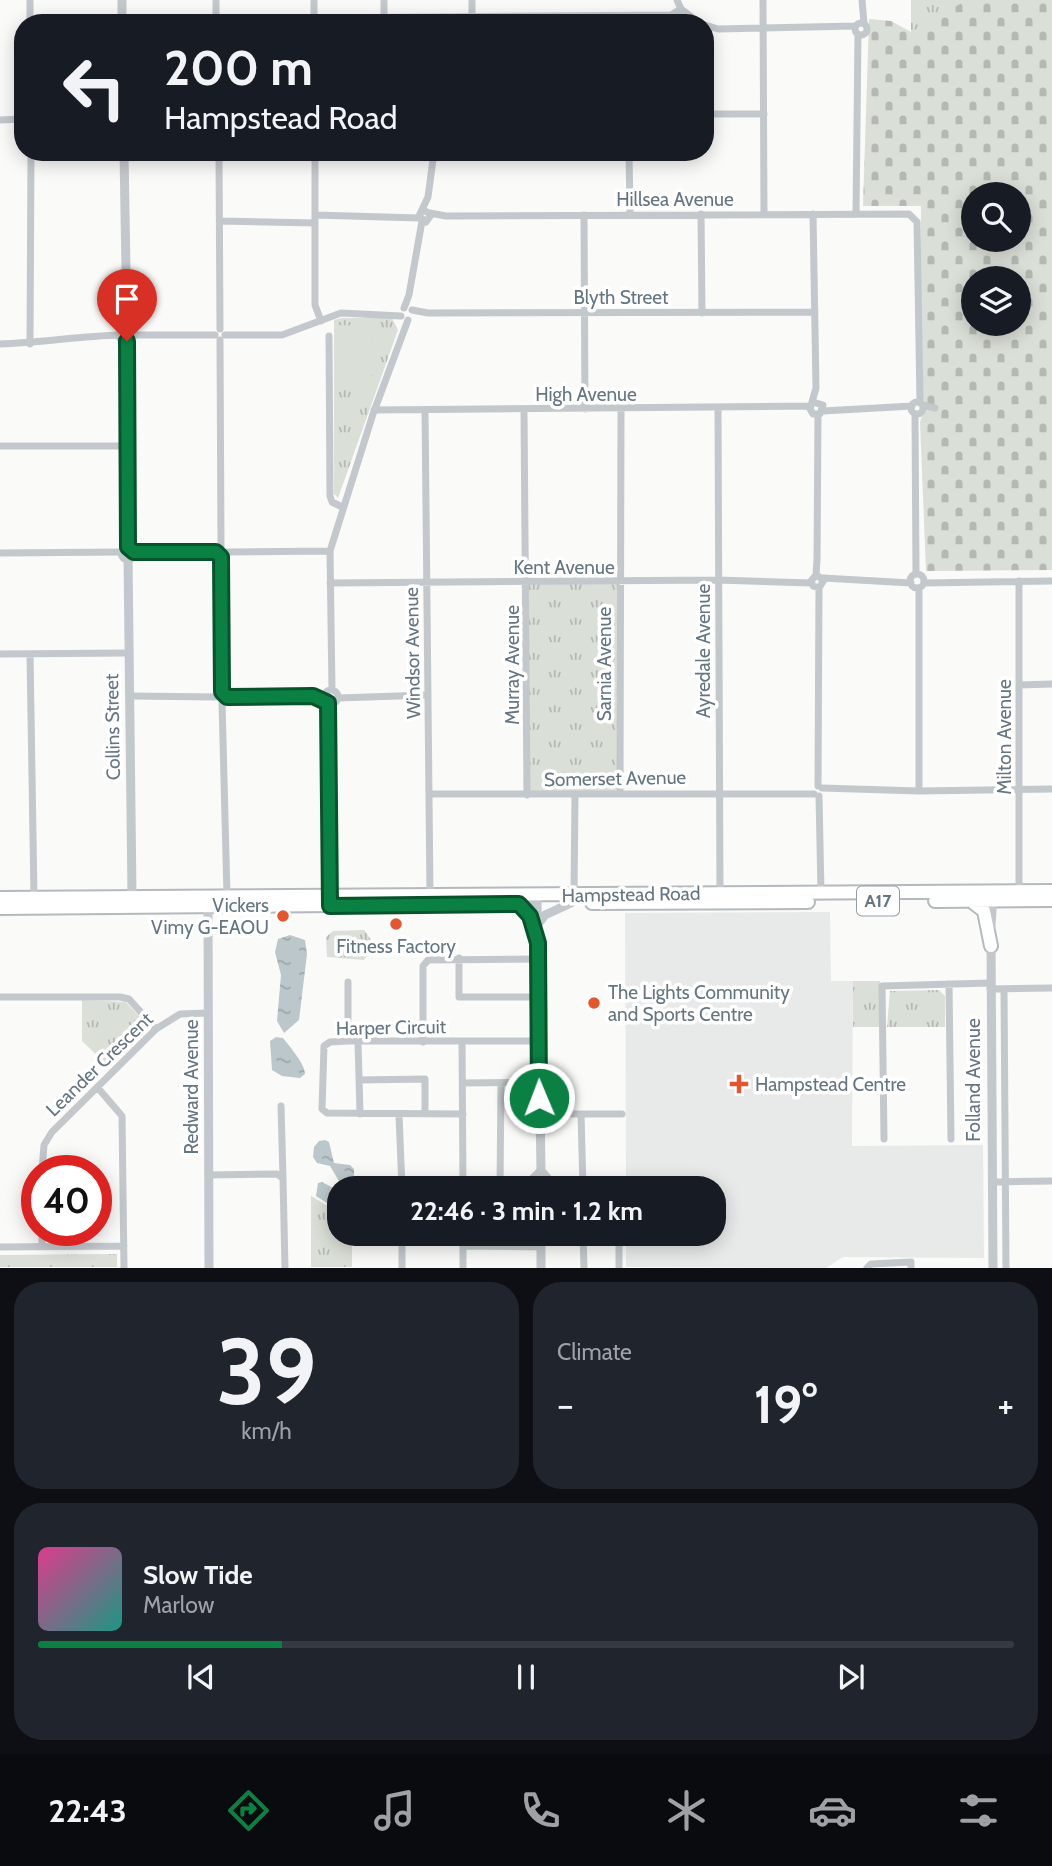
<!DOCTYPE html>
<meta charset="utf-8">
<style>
body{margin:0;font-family:Cabin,sans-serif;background:#20242c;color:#f1f3f6;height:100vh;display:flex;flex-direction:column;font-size:26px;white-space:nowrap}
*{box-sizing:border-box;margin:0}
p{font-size:23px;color:#9ea1a6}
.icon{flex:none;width:38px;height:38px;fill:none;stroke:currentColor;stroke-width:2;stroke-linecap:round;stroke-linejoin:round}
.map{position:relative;height:1268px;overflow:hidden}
.details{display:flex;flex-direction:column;gap:14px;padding:14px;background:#0d0f14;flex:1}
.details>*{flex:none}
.hud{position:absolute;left:14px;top:14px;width:700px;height:147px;border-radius:28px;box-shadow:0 4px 18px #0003;background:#171b24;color:#f1f3f6;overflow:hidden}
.buttons{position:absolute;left:961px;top:182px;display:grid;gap:14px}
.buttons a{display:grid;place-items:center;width:70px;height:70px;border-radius:50%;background:#171b24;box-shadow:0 4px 18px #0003;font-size:35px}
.speed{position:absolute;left:21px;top:1155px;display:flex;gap:14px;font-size:35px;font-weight:700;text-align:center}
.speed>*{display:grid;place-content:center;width:91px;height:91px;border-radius:50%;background:#171b24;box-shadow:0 4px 18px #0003;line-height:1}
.speed .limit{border:10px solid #d22;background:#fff;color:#111}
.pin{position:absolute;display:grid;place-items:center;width:60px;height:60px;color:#fff;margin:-72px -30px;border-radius:50% 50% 50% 0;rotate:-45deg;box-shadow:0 0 7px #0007}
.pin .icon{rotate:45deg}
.me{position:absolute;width:77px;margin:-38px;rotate:359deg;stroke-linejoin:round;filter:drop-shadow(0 0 5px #0008)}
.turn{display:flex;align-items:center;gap:24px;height:147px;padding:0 35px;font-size:32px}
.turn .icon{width:91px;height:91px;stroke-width:2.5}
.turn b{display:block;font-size:49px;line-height:60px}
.big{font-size:52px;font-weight:700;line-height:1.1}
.details .widget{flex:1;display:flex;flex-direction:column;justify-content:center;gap:10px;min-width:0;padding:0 24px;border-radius:28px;background:#20242c}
.details .dial{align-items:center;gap:0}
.dial b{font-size:91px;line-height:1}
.song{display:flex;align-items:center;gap:21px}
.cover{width:84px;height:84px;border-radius:10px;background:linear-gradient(135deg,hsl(330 70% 55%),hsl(170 70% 35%))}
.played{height:7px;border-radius:4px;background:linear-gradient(90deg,#0b8043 25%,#363941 25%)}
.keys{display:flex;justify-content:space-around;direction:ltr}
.heat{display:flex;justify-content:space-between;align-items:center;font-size:38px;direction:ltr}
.details .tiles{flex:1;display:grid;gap:14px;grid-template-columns:1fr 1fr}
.widget:last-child{grid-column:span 2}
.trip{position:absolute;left:327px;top:1176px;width:399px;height:70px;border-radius:28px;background:#171b24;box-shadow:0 4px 18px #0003;font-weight:700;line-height:70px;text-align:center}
.tab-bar{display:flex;height:112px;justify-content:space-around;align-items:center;background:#090b0e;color:#9ea1a6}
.tab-bar .icon{width:49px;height:49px}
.tab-bar .current{color:#0b8043}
.tab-bar b{font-size:32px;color:#f1f3f6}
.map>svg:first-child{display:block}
</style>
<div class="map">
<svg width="1052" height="1268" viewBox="0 0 1052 1268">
<defs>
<pattern id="grass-tufts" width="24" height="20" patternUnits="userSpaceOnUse" patternTransform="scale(1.75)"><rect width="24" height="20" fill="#dadfd7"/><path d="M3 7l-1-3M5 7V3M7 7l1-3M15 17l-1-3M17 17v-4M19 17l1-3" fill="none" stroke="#b4b9b4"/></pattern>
<pattern id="cemetery-stones" width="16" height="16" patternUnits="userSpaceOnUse" patternTransform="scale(1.75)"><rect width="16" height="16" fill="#dadfd7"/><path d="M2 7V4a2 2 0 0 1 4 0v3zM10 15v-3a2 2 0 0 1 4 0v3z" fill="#b4b9b4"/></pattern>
<pattern id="water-ripples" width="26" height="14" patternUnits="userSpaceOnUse" patternTransform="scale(1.75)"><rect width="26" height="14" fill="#bbc7cb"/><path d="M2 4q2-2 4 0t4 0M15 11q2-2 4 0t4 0" fill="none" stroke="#9ca6aa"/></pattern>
</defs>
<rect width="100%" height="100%" fill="#fafaf8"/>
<path fill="#e8e9e9" d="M830,912L831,981H853L852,1146L983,1145L984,1258L843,1257L826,1268L626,1267V1234H714V1188H626L625,913Z"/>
<path fill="url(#grass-tufts)" d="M911,0H972L911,36Z
M342,318H392L398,330L338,498L334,494V320Z
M528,583H620V792L527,795Z
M364,930L375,945L364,960L327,957L326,937L333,931Z
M853,981H880V1027H853Z
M939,990L945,996V1027H887L890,991Z
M82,1000L126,1002L150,1028L109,1067L82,1041Z
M311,1196L326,1205L339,1206L340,1234H352V1267H311Z
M117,1254V1267H0V1255Z"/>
<path fill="url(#cemetery-stones)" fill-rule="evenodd" d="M967,0H1052V570L926,571L920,422L925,406L920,390L921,206H863L869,19L891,21L911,32ZM973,194H1018V240H973ZM973,278H1018V324H973Z"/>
<path fill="#dadfd7" d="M340,325L372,326L371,390L338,389Z"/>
<path fill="url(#water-ripples)" d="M290,935L305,940L307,954L299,1020L284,1033L277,1021L281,975L275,952L278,939Z
M276,1037L283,1038C290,1047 305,1064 305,1074L300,1078L282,1076L272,1070L270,1041Z
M325,1140L329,1142L334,1163L350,1165L354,1169V1188H340L339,1204L327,1203L316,1196L318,1183L322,1182L335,1189L342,1186L330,1166L317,1163L313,1157L314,1147L319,1141Z"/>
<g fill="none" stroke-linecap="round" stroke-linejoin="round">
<defs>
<path id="trunk" d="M0,898L1052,891
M935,901L1052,900
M971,901L984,911L991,946
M592,903L808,902
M519,904L530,916L538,943
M0,908L441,904"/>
</defs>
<use href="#trunk" stroke="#b4b9bd" stroke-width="16"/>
<path stroke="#c3c8cc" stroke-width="7" d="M30,0V23
M216,0V23
M314,0V23
M384,0V18
M472,0V16
M677,0L681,9L700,23
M763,0L764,214
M862,0L864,23
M314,18L671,15L681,9
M855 29a6 6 0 1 1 12 0a6 6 0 1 1-12 0Z
M705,25L718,29L855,26
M705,114H764
M0,120L23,119
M219,152L220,329
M315,152V305L321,321
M629,152L630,214
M424,210L431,215L426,222L419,216L428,197L434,152
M430,213L446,216L909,214L917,222L920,403
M701,214L702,313
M813,214L816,388L810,409L813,414H820L823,405L813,402
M856,214L858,34
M315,215L419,218
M584,215L585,409
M220,221L315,223
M404,308L409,295L422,221
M412,310L428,313L815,312
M132,335H215
M225,335H282L341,313L401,316
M329,336L330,496L332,502L342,507
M220,340L221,547
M0,344C40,343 79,336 120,335
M30,344L31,152
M911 408a6 6 0 1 1 12 0a6 6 0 1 1-12 0Z
M923,405L935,408
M718,409L720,893
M374,410L810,406
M425,410L430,895
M524,410L527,795
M823,411L912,406
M915,414L916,574
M0,446H127
M134,552H216
M227,552L330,551
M0,553L122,552
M221,557L222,692
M910 581a7 7 0 1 1 14 0a7 7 0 1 1-14 0Z
M816,575L824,580L819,588L813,586L811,581L816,575L817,560L818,415
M823,578L911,583
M330,583L718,580L811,583
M924,583L1052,581
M919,588V791
M0,654L129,653
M30,654L34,897
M1019,685L1052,684
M332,690L330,551L373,414L408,320
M324 697a7 7 0 1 1 14 0a7 7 0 1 1-14 0Z
M130,696L216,697
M227,697L325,694
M338,698L428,695
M222,702L227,895
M818,786L819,588
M822,788L919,791L1052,789
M620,792L621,409
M430,794H814
M819,796L821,893
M1019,892V581
M330,895L332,703
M574,895L575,795
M459,958V997H538
M949,984L951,1139
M990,989L1052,988
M1004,989L1006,1268
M0,997H120L129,999L156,1029
M348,1041V982
M462,1041L463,1188
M358,1042L360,1114
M423,1042V966L428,960L538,959
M359,1080L425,1079V1114
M463,1083L539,1082
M98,1088L122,1116L124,1268
M281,1106L283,1178
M463,1114L327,1113L322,1109L324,1046L330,1042L348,1041H538
M539,1114H622
M581,1114L583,1188
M399,1115L402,1188
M884,1139L882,986L990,983
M42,1171L44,1145L52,1132L156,1029L180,1014L208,1013
M208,1175L277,1174L283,1178L285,1268
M402,1180H532
M549,1180H612L619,1188
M992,1182L1052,1181
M500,1188L501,1083
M42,1230V1246
M402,1234V1268
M500,1234L501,1246
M583,1234L584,1268
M619,1234V1268
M463,1246L541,1247
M0,1247L124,1246
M463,1268V1234
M867,1268L871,1264L911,1262V1268"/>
<path stroke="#c3c8cc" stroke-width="9" d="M122,0V23
M124,152L127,329
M120 335a6 6 0 1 1 12 0a6 6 0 1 1-12 0Z
M127,341L128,547
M122 553a6 6 0 1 1 12 0a6 6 0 1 1-12 0Z
M128,558L132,896
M525,900L537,903L541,1171
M208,906L209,1268
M538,924L545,915L571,903
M991,926L993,895
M991,940L993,1268
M540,1188L532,1180L541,1171L549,1180L541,1188
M541,1234V1268"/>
<use href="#trunk" stroke="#fff" stroke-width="12"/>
</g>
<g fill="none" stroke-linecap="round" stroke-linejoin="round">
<defs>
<path id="route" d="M127,341L128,547L134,552H216L221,557L222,692L227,697L313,696L328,703L330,906L519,904L530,916L538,943L539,1098"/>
</defs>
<use href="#route" stroke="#07532c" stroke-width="18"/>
<use href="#route" stroke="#0b8043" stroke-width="12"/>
</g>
<g fill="#e4572e" stroke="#fff" stroke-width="2.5">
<circle cx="283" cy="916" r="7"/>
<circle cx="396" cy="924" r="7"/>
<circle cx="594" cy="1003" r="7"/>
<path d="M735.5 1073.5h7v7h7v7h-7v7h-7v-7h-7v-7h7z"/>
</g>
<g text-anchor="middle" stroke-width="7" stroke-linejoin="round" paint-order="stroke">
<rect fill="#fff" stroke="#939fa8" stroke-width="2" x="857" y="886.5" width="42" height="29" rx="5"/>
<g font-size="18" font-weight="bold" fill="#657683">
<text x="878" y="907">A17</text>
</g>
<g font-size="19" fill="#657683" stroke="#fff">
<text x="675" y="206">Hillsea Avenue</text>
<text x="621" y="304">Blyth Street</text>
<text x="586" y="401">High Avenue</text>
<text x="564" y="574">Kent Avenue</text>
<text transform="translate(703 651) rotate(-90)" y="7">Ayredale Avenue</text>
<text transform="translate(412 653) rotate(-91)" y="7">Windsor Avenue</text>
<text transform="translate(604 664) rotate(-90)" y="7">Sarnia Avenue</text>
<text transform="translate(512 665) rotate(-90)" y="7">Murray Avenue</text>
<text transform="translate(112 727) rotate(-91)" y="7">Collins Street</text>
<text transform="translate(1004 737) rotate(-90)" y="7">Milton Avenue</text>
<text transform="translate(615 778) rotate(-1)" y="7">Somerset Avenue</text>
<text transform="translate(631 894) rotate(-1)" y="7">Hampstead Road</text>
<text transform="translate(391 1027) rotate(-1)" y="7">Harper Circuit</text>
<text transform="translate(99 1064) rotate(-44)" y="7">Leander Crescent</text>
<text transform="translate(973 1080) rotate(-90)" y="7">Folland Avenue</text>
<text transform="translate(191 1087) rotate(-90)" y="7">Redward Avenue</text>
</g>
<g font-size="19" fill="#657683" stroke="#fff" text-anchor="start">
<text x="269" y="912" text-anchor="end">Vickers<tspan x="269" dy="22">Vimy G-EAOU</tspan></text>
<text x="396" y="953" text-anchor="middle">Fitness Factory</text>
<text x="608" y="999">The Lights Community<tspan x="608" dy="22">and Sports Centre</tspan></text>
<text x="755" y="1091">Hampstead Centre</text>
</g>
</g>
</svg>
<div class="buttons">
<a><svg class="icon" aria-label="search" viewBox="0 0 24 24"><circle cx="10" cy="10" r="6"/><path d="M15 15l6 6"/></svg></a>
<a><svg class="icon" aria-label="layers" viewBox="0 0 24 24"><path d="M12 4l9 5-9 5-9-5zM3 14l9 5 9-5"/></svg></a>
</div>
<div class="speed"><div class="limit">40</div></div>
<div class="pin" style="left:127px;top:341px;background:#d93025"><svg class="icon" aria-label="arrive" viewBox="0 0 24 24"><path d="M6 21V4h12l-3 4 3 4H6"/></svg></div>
<svg class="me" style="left:539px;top:1098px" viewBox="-20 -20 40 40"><circle r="17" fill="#0b8043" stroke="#fff" stroke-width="3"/><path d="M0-11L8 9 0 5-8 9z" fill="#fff"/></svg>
<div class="trip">22:46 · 3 min · 1.2 km</div>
<div class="hud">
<div class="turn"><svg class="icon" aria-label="left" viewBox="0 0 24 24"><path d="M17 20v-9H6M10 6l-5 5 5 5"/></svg><div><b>200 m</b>Hampstead Road</div></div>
</div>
</div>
<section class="details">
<div class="tiles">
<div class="widget dial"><b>39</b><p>km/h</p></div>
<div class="widget"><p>Climate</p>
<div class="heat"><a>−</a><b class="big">19°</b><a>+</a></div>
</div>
<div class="widget">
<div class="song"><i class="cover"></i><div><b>Slow Tide</b><p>Marlow</p></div></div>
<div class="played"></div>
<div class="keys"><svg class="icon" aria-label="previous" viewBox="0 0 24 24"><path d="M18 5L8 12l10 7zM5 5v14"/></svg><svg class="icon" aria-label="pause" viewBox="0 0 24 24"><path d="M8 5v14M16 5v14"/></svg><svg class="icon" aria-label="next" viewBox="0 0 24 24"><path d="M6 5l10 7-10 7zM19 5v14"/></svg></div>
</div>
</div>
</section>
<nav class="tab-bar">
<b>22:43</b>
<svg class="icon current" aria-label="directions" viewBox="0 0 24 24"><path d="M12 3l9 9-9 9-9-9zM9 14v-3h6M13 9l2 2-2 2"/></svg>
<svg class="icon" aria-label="music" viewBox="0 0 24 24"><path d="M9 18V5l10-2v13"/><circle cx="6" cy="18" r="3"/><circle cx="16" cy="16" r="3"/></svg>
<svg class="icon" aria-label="phone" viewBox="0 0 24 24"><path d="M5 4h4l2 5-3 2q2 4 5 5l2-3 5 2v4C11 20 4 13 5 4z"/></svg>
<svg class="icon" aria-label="climate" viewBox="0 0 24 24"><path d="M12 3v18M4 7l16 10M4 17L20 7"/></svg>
<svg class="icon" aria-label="car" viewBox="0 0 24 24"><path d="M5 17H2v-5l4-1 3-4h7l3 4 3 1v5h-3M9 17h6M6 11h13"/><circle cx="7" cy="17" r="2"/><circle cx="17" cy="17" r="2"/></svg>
<svg class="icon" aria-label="filters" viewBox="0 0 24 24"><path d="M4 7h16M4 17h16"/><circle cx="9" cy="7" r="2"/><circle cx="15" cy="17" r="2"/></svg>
</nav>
